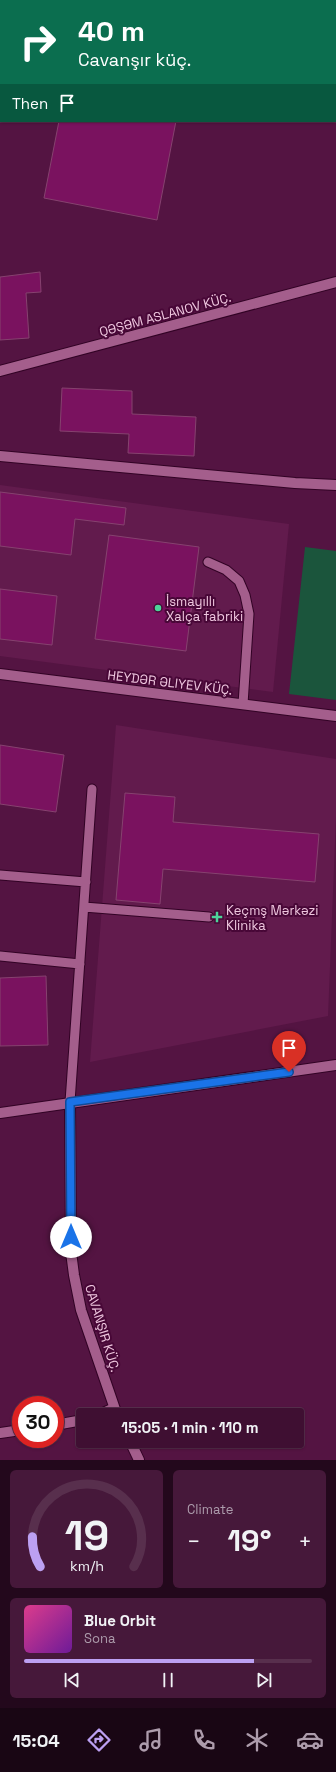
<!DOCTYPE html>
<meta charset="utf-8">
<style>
body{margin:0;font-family:"Space Grotesk",sans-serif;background:#46183a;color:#f1f3f6;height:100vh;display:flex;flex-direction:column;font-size:15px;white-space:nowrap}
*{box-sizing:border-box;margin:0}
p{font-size:13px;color:#ad9cac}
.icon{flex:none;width:22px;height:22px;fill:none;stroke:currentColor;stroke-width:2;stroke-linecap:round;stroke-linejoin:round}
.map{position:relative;height:1460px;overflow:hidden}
.drawer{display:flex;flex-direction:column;gap:10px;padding:10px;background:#23081c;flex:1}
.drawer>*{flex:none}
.banner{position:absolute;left:0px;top:0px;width:336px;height:122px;box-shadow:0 1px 3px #0004,0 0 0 1px #582f4d;background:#0b6e4f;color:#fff;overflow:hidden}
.speed{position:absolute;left:12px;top:1396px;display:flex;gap:8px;font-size:20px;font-weight:700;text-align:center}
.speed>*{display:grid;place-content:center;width:52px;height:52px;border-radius:50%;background:#3f0f32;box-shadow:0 1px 3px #0004,0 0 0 1px #582f4d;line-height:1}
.speed .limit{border:6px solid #d22;background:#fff;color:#111}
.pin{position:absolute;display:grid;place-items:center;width:34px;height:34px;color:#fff;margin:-41px -17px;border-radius:50% 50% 50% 0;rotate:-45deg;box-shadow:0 0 4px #0007}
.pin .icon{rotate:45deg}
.me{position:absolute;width:44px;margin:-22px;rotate:0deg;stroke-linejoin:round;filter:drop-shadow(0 0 3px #0008)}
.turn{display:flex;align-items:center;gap:14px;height:84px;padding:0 12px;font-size:18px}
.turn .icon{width:52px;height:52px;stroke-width:2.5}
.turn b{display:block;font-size:28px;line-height:34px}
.then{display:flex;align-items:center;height:38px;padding:0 12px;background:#0003;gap:8px;font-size:15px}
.big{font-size:30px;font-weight:700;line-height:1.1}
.drawer .widget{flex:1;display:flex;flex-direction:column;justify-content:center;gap:6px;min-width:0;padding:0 14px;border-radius:6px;background:#46183a}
.drawer .dial{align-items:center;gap:0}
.dial svg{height:104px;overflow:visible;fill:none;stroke:#582f4d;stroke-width:7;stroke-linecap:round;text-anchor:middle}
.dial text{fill:#f1f3f6;stroke:none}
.song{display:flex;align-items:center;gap:12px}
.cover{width:48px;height:48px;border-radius:6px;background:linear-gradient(135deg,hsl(330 70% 55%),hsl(280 70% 35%))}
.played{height:4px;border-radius:2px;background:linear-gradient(90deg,#bca0f2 80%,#582f4d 80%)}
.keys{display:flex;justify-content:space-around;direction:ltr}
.heat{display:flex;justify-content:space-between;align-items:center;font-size:22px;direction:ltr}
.drawer .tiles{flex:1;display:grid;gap:10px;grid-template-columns:1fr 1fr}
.widget:last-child{grid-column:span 2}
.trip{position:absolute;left:76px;top:1408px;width:228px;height:40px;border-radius:4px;background:#3f0f32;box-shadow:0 1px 3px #0004,0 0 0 1px #582f4d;font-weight:700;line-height:40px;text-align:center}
.menu{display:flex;height:64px;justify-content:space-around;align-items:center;background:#190614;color:#ad9cac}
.menu .icon{width:28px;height:28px}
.menu .active{color:#bca0f2}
.menu b{font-size:18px;color:#f1f3f6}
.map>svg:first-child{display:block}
</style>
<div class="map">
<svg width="336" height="1460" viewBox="0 0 336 1460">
<rect width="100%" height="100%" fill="#541442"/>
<path fill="#621b4d" d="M0,485L289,524L273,692L0,656Z
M116,725L336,759V817L328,1016L90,1062Z"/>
<path fill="#1b553c" d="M305,547L336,551V700L289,694Z"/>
<path fill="#7a125f" stroke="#86426f" d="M59,121H176L157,220L44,198Z
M40,272L41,292L26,293L29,338L0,340V277Z
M62,388L132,391V414L196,417L194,456L128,453L129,434L60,431Z
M0,492L126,508L124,525L75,519L71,555L0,546Z
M109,535L199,547L186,651L95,639Z
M0,589L57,596L52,645L0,639Z
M0,745L64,755L56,812L0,804Z
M125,793L175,797L173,822L319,834L315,882L163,869L160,904L116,900Z
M46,976L48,1045L0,1046V978Z"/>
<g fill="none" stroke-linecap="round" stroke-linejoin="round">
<defs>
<path id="service" d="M0,10L1,11
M0,44L1,38
M208,562L226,570L239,581L245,595L249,614L243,704
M0,875L86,882
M84,907L209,917
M0,956L80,964
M70,1102L92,789"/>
<path id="minor" d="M0,371L336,282
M70,1102L71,1252L74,1275L81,1310L117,1415
M99,1415L114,1408
M55,1425L83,1420
M0,1433L21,1430
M130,1441L139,1460"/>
<path id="tertiary" d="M0,456L295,483L336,485
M0,674L336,716"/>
<path id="secondary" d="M0,1113L336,1065"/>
</defs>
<use href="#service" stroke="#320325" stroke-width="11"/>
<use href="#minor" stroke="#320325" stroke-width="12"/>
<use href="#tertiary" stroke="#320325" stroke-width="12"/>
<use href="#secondary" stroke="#320325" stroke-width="12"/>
<use href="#service" stroke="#a45e8c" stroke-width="9"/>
<use href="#minor" stroke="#a45e8c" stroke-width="10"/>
<use href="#tertiary" stroke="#a45e8c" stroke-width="10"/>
<use href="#secondary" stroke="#a45e8c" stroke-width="10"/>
</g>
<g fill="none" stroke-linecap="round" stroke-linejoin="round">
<defs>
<path id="route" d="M71,1237L70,1102L289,1072"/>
</defs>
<use href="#route" stroke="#114b97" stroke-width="10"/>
<use href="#route" stroke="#1a73e8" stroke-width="7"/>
</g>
<g fill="#4dd39a" stroke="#480737" stroke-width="1.5">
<circle cx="158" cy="608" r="4"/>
<path d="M215 911h4v4h4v4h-4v4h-4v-4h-4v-4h4z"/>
</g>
<g text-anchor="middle" stroke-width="4" stroke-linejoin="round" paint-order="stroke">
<g font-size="13" fill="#efc7df" stroke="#480737">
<text transform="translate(165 314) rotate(-15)" y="5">QƏŞƏM ASLANOV KÜÇ.</text>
<text transform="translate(170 682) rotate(7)" y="5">HEYDƏR ƏLIYEV KÜÇ.</text>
<text transform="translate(103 1328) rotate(73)" y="5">CAVANŞIR KÜÇ.</text>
</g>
<g font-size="13" fill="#efc7df" stroke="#480737" text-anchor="start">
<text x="166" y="606">İsmayıllı<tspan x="166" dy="15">Xalça fabriki</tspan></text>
<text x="226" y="915">Keçmş Mərkəzi<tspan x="226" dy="15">Klinika</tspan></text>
</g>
</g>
</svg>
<div class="speed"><div class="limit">30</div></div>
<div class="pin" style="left:289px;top:1072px;background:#d93025"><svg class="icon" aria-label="arrive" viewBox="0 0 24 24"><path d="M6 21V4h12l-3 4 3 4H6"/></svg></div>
<svg class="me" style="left:71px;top:1237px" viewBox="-20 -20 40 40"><circle r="19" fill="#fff"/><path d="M0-13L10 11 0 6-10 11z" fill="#1a73e8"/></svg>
<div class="trip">15:05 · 1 min · 110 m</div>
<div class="banner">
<div class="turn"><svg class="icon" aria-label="right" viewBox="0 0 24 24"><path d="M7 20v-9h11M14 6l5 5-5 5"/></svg><div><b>40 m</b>Cavanşır küç.</div></div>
<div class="then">Then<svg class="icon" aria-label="arrive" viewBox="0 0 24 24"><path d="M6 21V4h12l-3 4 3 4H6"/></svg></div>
</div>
</div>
<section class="drawer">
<div class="tiles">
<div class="widget dial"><svg viewBox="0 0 100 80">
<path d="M14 69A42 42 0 1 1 86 69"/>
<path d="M14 69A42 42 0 0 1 8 46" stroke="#bca0f2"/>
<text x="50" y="56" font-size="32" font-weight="700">19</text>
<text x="50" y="72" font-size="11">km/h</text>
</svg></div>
<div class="widget"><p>Climate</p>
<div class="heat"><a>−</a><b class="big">19°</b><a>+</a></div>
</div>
<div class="widget">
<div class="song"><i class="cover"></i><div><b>Blue Orbit</b><p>Sona</p></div></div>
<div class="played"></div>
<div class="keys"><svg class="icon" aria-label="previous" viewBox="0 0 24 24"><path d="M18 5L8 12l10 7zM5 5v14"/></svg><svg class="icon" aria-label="pause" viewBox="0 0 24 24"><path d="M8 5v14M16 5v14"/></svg><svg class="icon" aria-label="next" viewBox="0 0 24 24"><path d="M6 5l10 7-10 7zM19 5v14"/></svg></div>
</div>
</div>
</section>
<nav class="menu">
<b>15:04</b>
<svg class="icon active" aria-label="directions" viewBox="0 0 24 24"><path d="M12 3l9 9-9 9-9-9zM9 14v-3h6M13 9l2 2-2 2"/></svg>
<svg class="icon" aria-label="music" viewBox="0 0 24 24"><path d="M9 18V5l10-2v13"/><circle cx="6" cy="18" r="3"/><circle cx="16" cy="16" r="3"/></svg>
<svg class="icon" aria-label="phone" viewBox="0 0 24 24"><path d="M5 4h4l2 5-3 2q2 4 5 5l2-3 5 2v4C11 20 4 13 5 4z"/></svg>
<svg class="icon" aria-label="climate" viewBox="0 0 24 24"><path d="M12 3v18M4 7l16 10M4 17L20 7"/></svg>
<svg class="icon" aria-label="car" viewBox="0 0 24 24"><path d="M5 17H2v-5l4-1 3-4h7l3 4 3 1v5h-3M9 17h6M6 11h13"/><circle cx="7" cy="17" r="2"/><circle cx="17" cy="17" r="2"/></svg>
</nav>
